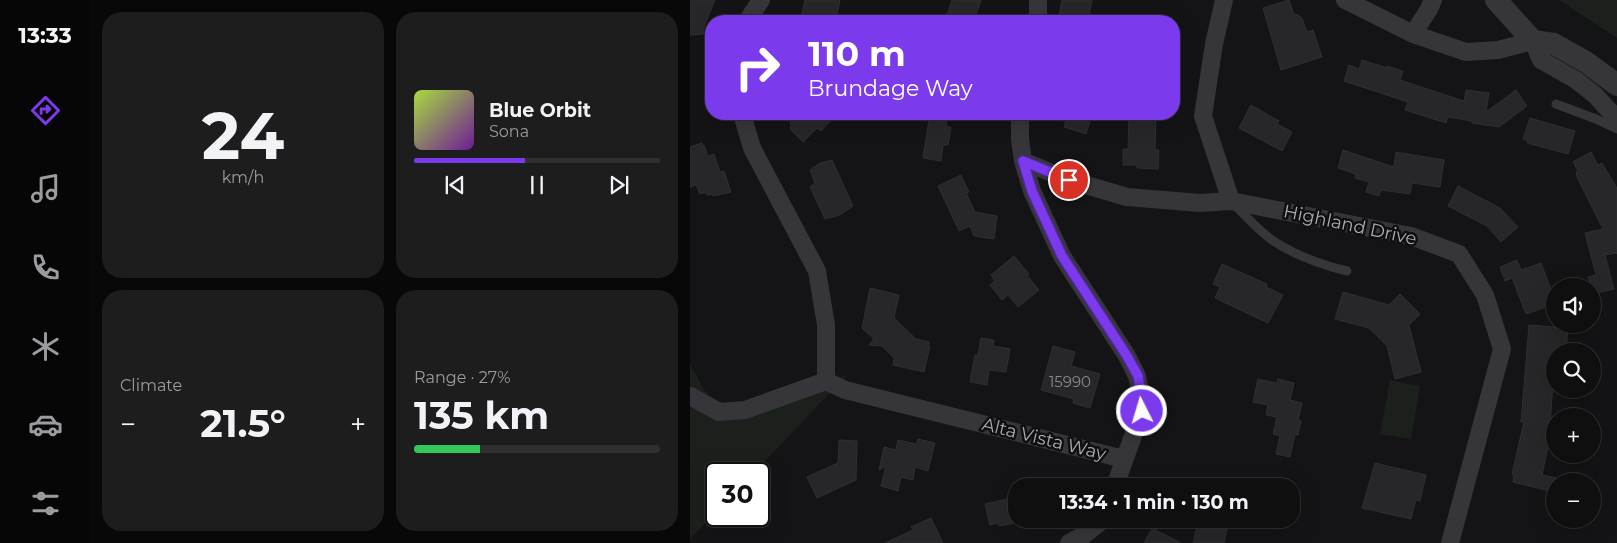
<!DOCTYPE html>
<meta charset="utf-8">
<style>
body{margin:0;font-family:Montserrat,sans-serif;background:#1d1d1e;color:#f1f3f6;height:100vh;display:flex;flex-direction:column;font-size:19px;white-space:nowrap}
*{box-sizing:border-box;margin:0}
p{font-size:16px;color:#9b9c9f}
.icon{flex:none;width:28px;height:28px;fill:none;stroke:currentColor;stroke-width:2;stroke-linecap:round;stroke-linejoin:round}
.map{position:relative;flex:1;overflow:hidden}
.side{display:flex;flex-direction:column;gap:12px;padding:12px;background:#080809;width:600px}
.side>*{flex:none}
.hud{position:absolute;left:15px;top:15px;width:475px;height:105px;border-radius:20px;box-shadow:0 5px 20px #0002,0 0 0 1px #2f2f30;background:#7c3aed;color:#fff;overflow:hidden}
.fabs{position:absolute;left:856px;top:278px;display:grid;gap:10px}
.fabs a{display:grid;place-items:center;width:55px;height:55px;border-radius:50%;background:#0f0f10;box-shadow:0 5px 20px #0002,0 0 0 1px #2f2f30;font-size:25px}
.speed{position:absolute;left:15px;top:462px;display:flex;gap:10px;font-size:25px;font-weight:700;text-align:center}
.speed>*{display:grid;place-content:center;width:65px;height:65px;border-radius:50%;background:#0f0f10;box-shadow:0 5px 20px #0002,0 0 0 1px #2f2f30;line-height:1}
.speed .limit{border:2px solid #111;border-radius:8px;background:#fff;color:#111}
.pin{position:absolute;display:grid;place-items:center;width:42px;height:42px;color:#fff;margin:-21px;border:2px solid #fff;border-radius:50%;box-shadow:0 1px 5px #0007}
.me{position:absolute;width:55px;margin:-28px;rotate:355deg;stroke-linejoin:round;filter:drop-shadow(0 0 4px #0008)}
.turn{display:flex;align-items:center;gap:18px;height:105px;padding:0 20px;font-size:22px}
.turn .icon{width:65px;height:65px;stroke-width:2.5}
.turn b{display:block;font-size:35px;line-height:42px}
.big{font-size:38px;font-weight:700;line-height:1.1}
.side .tile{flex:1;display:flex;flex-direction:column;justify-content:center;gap:8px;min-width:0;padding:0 18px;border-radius:20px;background:#1d1d1e}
.side .dial{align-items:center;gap:0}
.dial b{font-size:65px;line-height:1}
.song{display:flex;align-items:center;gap:15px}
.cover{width:60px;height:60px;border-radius:8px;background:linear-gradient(135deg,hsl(80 70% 55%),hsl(280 70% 35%))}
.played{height:5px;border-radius:2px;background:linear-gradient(90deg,#7c3aed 45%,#2f2f30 45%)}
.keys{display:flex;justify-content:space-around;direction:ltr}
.heat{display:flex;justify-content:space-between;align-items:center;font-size:28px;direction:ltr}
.charge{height:8px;border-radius:4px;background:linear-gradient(90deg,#34c759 27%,#2f2f30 0)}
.side .tiles{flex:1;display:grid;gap:12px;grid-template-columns:repeat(2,1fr)}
.trip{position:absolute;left:318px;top:478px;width:292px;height:50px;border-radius:20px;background:#0f0f10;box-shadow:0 5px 20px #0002,0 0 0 1px #2f2f30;font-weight:700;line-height:50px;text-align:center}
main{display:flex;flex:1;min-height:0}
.menu{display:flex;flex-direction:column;width:90px;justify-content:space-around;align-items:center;background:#060606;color:#9b9c9f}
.menu .icon{width:35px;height:35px}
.menu .on{color:#7c3aed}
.menu b{font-size:22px;color:#f1f3f6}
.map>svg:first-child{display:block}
</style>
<main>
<nav class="menu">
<b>13:33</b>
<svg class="icon on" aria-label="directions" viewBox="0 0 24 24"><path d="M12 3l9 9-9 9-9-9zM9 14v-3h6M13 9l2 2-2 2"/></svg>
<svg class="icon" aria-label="music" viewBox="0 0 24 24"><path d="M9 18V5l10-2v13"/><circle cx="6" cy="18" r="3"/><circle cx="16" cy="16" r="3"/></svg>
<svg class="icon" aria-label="phone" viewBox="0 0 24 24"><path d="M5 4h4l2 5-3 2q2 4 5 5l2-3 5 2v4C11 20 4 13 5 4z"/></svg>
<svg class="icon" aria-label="climate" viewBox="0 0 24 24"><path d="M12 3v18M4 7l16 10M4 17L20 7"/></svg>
<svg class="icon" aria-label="car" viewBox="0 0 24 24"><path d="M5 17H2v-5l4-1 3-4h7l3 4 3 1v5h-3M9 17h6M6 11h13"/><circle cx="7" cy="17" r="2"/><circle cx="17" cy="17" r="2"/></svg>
<svg class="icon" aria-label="filters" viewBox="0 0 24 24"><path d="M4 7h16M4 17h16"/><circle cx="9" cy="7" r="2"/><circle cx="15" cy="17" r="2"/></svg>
</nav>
<section class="side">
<div class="tiles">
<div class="tile dial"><b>24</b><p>km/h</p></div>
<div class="tile">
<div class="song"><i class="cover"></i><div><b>Blue Orbit</b><p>Sona</p></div></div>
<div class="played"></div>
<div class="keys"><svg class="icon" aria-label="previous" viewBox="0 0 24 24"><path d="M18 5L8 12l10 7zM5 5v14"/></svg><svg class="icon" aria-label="pause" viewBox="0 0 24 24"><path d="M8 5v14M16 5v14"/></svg><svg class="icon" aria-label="next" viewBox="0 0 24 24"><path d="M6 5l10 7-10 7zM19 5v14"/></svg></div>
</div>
<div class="tile"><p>Climate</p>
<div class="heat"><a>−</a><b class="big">21.5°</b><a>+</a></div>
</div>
<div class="tile"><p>Range · 27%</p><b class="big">135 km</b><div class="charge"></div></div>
</div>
</section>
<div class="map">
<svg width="927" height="543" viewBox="0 0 927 543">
<rect width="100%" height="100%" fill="#141416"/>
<path fill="#1b201c" d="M869,0H927V38L921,34Z
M0,364L14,390L30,405L55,402L156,376L63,474H26V512L0,539Z
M700,380L730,386L721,439L690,434Z"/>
<path fill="#27272a" stroke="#2f2e31" d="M0,0H25L14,27V34L0,35Z
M115,0H150L146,21H110Z
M262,0H291L284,21H255Z
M372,0H402L398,21H368Z
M599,0L604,15L606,14L612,18L617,32L623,30L632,57L591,70L573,8Z
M672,60L697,68V66L713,71L710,80L774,101L776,90L799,93L796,112L826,90L837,106L809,127L782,123V121L758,117L756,123L715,110L718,102L654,81L659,65L669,69Z
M561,105L589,121L587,124L602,132L592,151L549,128Z
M100,114H147L131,131L127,128L113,142L101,130Z
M240,114H258L256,127H261L258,145H253L251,161L233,158Z
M378,114H402L396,134L374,127Z
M439,114H466L465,150H469L468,169L447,168V165H433V149H438Z
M840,118L885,131L878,154L837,143L838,141L833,139Z
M12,143V146L14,145L18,156L24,154L30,172L34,171L41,192L23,196L22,194L17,195L16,192L10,194L6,185L0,187V147Z
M653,150L704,167L706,152L754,160L750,187L722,183L720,194L691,190L689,196L676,192L679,182L665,178L666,174L648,168Z
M901,152L908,165L912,163L927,188V254L926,253L915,255L924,289L903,294L902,286H901L898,277L906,275L895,233L913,229L887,177L886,172L888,171L883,162Z
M142,160L163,206L150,215L135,219L120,187L125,183L120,170L130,163Z
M271,175L279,192L276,193L285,212L307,216L304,239L284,236L280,226L269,231L248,186Z
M768,186L810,208L828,227L811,242L797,226L758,206Z
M324,256L339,274L337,275L349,290L328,307L318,295L312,300L300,285L305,281L301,275Z
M827,260L831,270L851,263L865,300V304L836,314L822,278L815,281L810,267Z
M532,264L577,284L576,287L593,295L578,323L525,298L530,287L523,284Z
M180,288L209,295L204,318L226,339L239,342L238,346H240L234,372L203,365L204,358L192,346L179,345L184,339L172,328Z
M653,292L699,305L710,294L730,314L719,325L731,372L705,379L697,346L679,328L645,319Z
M839,325L878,328L876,351H865L859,442L852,475L867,478L864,492L823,482L824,475L822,474L834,422H831Z
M291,338L304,340L303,346L320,349L316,372L299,370L297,385L280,382L283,365L285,355H288Z
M363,346L385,352L381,366L410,374L400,408L383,403L384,399L351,390Z
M568,379L587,383L588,379L604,383L600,400L612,403L608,420L611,421L608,435L605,434L600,457L586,454L590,436L583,434L587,417L576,415L578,405L563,402Z
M228,439L245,443L238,471L225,467L223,480L211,477L208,491L191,486L196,466L189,470L194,447L206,450L208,440L226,444Z
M149,440L167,441L166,480L127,498L117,477L148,463Z
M685,463L736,475L730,501L726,500L721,519L672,508Z
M326,497V523L309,526L308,523L300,525L295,504Z
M241,518L253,543H195L223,530L221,527Z
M509,519H533L532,524L538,525L534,543H503Z
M462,528L491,543H454Z"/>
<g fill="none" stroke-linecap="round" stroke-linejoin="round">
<path stroke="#36363a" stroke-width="9" d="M866,104L906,119L927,129
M545,205C557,218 570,232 585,242C607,256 632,265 657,271"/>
<path stroke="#36363a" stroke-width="18" d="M534,0L524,44L513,116L541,201
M655,0L723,34L776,52L808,50L843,41L851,60L886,80L905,95L927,119
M57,21L71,0
M348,21V0
M723,34L739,9L743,0
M52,114L62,148L127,271L136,325V381
M330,114V139L333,161L342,191L372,256L437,356L447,376L451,395L452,411L425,486
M333,161L379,180L437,197L510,203L541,201L721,236L769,254L795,295L812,349L760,543
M0,396L29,412L55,410L136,381L155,390L434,459
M379,543L394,535L414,519"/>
<path stroke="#36363a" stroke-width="22" d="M806,0L843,41L864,44L896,62L927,85"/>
</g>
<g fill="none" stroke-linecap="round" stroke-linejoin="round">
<defs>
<path id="route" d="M379,180L333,161L342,191L372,256L437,356L448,376L451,395L452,411"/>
</defs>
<use href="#route" stroke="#51269a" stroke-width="12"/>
<use href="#route" stroke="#7c3aed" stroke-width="9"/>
</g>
<g text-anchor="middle" stroke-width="5" stroke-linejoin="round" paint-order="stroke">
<g font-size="15" fill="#878991">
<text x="380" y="387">15990</text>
</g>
<g font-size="18" fill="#a8abb4" stroke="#0f0f11">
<text transform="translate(660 225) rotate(12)" y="6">Highland Drive</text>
<text transform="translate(354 439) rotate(14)" y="6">Alta Vista Way</text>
</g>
</g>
</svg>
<div class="fabs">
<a><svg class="icon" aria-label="sound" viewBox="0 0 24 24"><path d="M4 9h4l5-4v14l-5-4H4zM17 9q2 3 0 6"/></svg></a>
<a><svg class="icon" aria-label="search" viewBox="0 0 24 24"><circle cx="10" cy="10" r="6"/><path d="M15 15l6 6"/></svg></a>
<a>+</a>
<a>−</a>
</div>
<div class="speed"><div class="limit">30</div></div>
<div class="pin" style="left:379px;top:180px;background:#d93025"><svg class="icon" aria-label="arrive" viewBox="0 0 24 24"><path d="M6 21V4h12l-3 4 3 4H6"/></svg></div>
<svg class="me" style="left:452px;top:411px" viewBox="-20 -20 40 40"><circle r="17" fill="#7c3aed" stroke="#fff" stroke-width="3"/><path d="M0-11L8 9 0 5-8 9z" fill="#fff"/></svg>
<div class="trip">13:34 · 1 min · 130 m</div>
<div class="hud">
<div class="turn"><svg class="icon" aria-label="right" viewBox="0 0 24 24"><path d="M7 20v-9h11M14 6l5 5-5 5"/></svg><div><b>110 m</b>Brundage Way</div></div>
</div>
</div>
</main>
